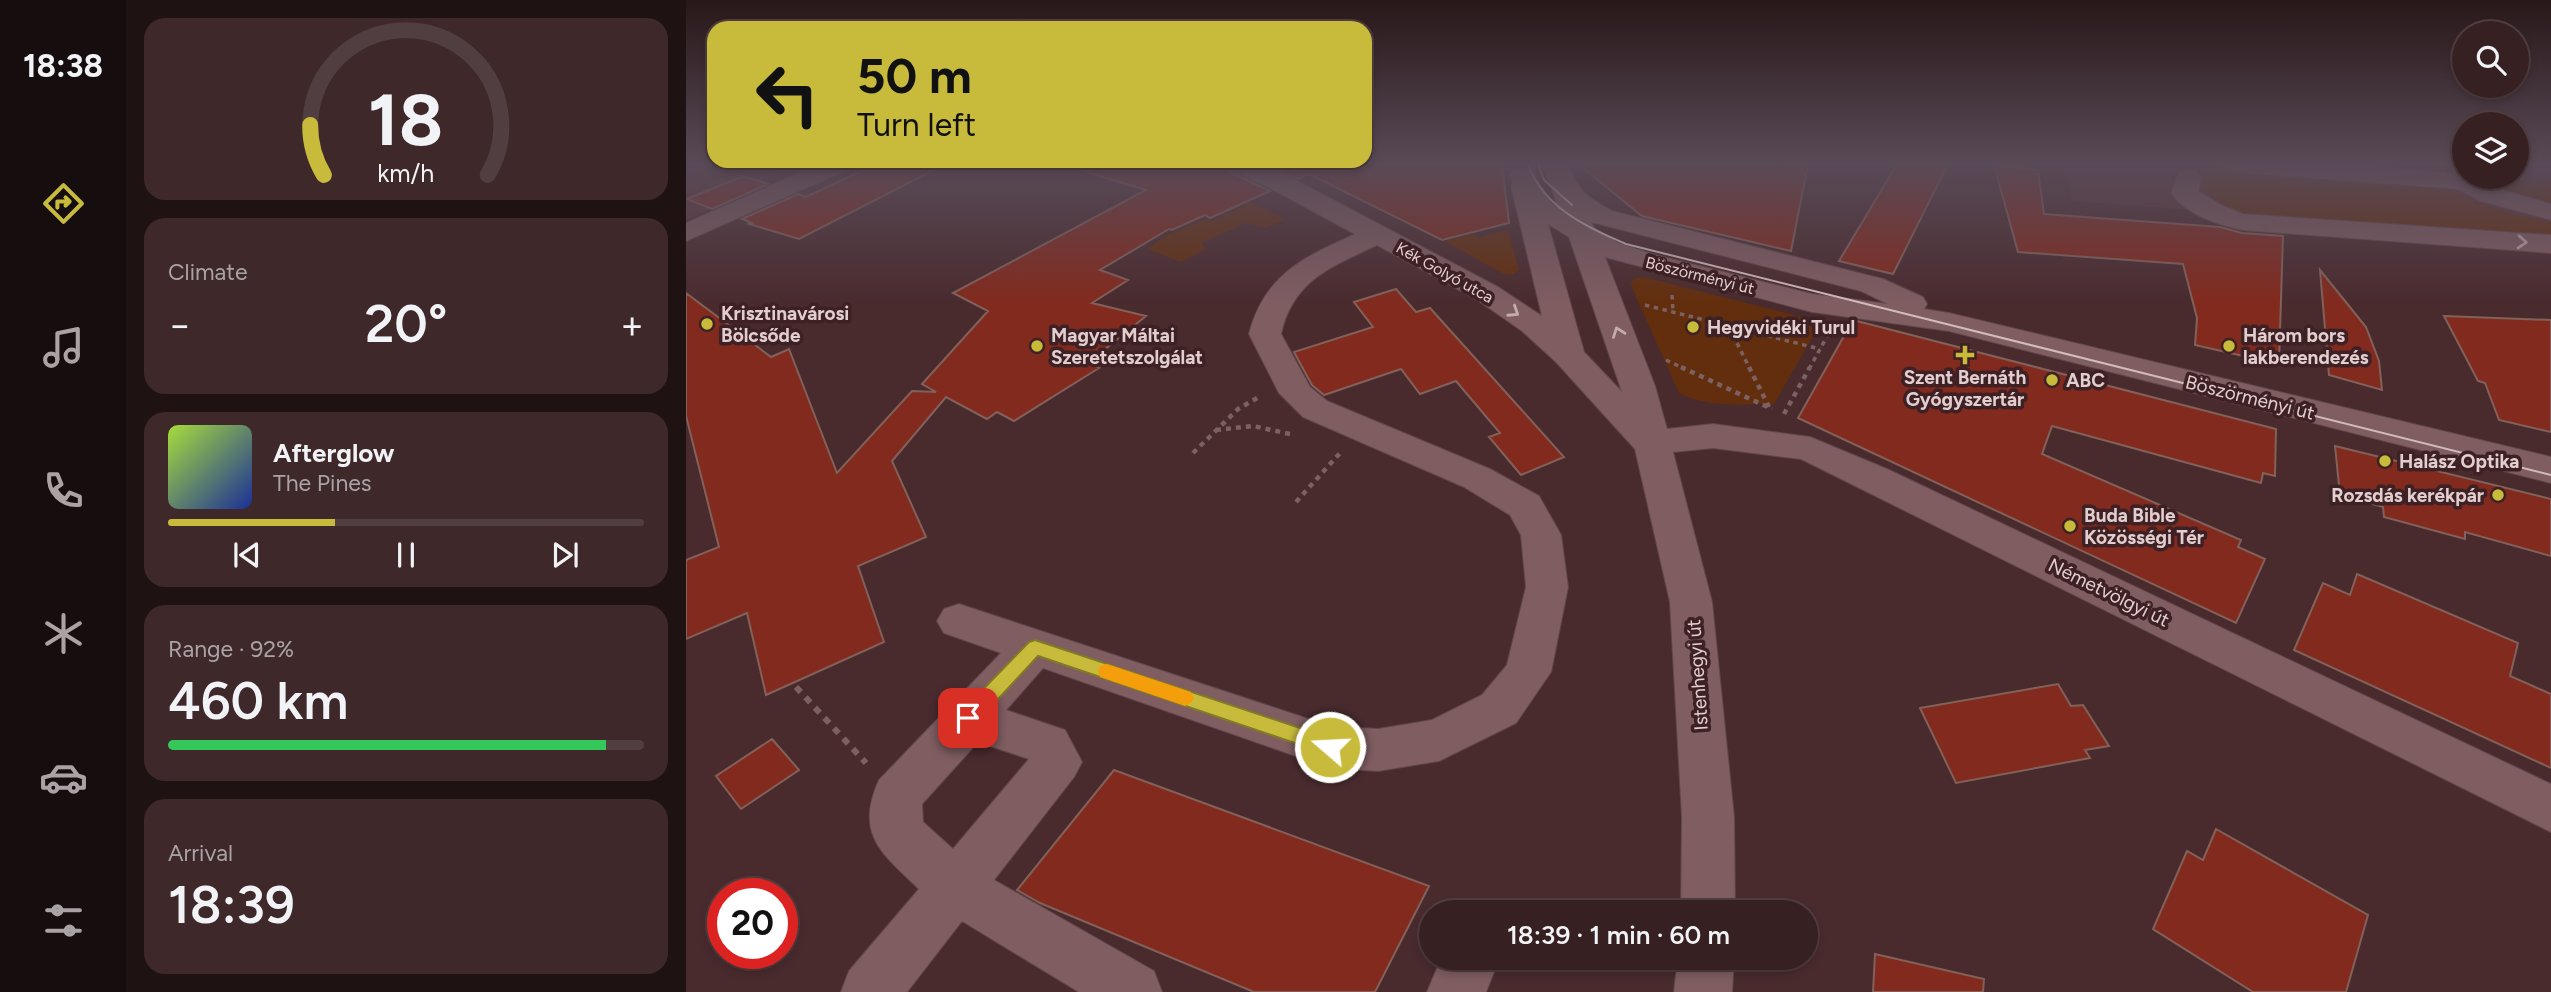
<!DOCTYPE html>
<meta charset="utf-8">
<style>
body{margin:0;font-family:Figtree,sans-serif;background:#3e282a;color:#f1f3f6;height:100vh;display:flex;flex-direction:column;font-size:26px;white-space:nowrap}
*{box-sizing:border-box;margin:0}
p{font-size:23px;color:#aaa3a5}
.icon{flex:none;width:38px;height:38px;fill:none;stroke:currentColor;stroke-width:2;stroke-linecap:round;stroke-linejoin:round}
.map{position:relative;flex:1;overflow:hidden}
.panel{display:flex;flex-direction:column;gap:18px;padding:18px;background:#1e1213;width:560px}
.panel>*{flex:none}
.banner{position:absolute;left:21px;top:21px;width:665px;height:147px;border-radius:21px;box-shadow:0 4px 10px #0003,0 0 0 2px #513e40;background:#c8bb3b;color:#111;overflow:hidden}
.tools{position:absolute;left:1766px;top:21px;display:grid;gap:14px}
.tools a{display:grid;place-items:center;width:77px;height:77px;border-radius:50%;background:#372022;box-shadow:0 4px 10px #0003,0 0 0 2px #513e40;font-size:35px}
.speed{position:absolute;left:21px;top:878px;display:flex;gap:14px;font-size:35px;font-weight:700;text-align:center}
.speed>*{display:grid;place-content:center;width:91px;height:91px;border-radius:50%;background:#372022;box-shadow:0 4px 10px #0003,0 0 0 2px #513e40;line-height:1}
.speed .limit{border:10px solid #d22;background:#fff;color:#111}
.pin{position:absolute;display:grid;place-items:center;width:60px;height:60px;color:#fff;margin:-30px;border-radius:14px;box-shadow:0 4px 10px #0006}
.me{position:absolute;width:77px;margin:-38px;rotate:289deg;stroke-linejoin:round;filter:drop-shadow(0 0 5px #0008)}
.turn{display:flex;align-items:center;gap:24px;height:147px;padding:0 35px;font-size:32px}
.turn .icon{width:91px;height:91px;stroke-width:2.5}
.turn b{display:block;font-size:49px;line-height:60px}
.big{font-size:52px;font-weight:600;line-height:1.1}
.panel .widget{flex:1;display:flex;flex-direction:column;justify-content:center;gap:10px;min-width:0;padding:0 24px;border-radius:21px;background:#3e282a}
.panel .dial{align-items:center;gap:0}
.dial svg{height:182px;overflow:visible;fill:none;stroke:#513e40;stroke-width:7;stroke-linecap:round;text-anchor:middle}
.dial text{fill:#f1f3f6;stroke:none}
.song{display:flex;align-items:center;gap:21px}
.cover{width:84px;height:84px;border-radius:10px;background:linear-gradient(135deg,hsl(80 70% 55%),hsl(230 70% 35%))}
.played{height:7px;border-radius:4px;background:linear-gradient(90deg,#c8bb3b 35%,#513e40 35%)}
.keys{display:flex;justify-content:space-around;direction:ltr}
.heat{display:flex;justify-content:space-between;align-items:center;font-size:38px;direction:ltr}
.charge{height:10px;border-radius:5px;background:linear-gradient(90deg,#34c759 92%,#513e40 0)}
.trip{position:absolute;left:733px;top:900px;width:399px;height:70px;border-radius:35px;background:#372022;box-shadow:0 4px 10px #0003,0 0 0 2px #513e40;font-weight:600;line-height:70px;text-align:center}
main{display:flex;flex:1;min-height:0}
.tabs{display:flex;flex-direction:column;width:126px;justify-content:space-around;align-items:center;background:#160d0e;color:#aaa3a5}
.tabs .icon{width:49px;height:49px}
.tabs .selected{color:#c8bb3b}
.tabs b{font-size:32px;color:#f1f3f6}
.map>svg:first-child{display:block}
</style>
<main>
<nav class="tabs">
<b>18:38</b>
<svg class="icon selected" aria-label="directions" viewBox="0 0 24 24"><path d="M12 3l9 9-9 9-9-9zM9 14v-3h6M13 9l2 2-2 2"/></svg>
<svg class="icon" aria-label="music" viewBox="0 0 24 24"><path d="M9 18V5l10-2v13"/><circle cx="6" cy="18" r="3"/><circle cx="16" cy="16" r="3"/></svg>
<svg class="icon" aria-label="phone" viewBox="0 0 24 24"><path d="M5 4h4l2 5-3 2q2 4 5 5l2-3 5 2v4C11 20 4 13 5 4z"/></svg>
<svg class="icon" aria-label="climate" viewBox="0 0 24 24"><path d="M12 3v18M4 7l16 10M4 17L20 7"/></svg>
<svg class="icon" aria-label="car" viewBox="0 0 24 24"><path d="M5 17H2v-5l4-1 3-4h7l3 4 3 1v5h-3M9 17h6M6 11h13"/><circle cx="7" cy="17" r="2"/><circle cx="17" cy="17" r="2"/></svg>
<svg class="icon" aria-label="filters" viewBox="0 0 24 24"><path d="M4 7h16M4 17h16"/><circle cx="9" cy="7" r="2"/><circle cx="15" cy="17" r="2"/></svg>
</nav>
<section class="panel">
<div class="widget dial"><svg viewBox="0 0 100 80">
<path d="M14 69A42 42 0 1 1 86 69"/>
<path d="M14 69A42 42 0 0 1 8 47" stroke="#c8bb3b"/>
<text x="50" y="56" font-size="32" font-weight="700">18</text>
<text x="50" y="72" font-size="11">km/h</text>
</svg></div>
<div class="widget"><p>Climate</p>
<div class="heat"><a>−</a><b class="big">20°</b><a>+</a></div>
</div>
<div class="widget">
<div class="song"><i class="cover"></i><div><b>Afterglow</b><p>The Pines</p></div></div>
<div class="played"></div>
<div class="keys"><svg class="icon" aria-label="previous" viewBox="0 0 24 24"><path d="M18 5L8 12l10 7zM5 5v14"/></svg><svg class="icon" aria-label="pause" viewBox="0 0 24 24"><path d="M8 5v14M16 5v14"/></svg><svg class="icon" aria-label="next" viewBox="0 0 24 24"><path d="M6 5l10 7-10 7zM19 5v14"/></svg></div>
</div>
<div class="widget"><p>Range · 92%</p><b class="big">460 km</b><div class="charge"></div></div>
<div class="widget"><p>Arrival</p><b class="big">18:39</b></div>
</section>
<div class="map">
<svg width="1865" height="992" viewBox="0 0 1865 992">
<rect width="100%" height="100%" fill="#492b2e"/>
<path fill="#583337" d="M0,164H115L32,199L40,203L0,220Z
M1379,164H1778V177H1830L1831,164H1865V237L1386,201Z"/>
<path fill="#632e0d" d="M1712,164H1775L1778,165V177L1865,181V204L1837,199L1747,167Z
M1543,168L1754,184C1789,202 1826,217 1865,222V242L1564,220L1533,207L1516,187L1519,177Z
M566,202L600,219L580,228L560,223L515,243L520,249L495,262L461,249L479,236L519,219L525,221Z
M822,230L833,270L826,275L818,274L758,241L788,234L791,238Z
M958,277L1135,322L1088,404C1056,404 1022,408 993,393L946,288L945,283L949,278Z"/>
<path fill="#822a1e" stroke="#82615a" stroke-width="2" d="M190,164H260L113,239L63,224L66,223L56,219L112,194L120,197Z
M399,164H536L542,171L584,191L524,218L519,215L486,230L483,229L414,270L442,280L406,303L460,316L402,363L413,368L328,421L311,412L301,419L260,397L206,461L240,537L172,566L198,642L80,695L61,613L0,639V560L33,547L0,416V293L85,357L103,349L151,473L226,391L250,392L236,384L302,311L267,293L460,190L397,171Z
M579,164H816L823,223L756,240L623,174L612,179Z
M892,164H1122L1105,251L956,216Z
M1211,164H1262L1207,274L1153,261Z
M1308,165L1352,170L1358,214L1534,227L1556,233L1597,236L1593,362L1579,358V361L1509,345L1511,318L1497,264L1332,252Z
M57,176L82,184L26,209L1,199Z
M1634,270L1680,327L1693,361L1696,390L1643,375Z
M710,289L730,312L744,308L878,457L835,475L803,437L814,433L770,381L734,394L715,369L638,395L626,385L608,352L687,327L668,302Z
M1758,316L1865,320V432L1813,420L1799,383L1792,381Z
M1167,320L1590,429L1589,476L1577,473L1575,483L1366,426L1356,454L1555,540L1552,547L1579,559L1550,623L1112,418Z
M1649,446L1865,499V556L1779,532V539L1698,517L1697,507L1654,495Z
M1671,574L1832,643L1824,676L1865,694V768L1608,650L1637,583L1664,595Z
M1372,684L1385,706L1397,705L1423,746L1399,750L1404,758L1270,783L1234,708Z
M86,739L113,770L55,809L30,776Z
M428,770L743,886L689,992H568L354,903L331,890Z
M1530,829L1682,915L1660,992H1567L1467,929L1501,851L1517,860Z
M1189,954L1298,979L1297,992H1187Z"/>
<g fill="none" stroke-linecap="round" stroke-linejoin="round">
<defs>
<path id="minor" d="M134,164H167L163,169L0,241V223Z
M539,164H573L600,175L812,287L856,316L825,186L827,183L823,176L827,171L836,168L845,171L866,204L872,207L857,164H882C894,192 899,196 926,211L1197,279L1237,297L1241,304L1238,309L1263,313L1865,457V483L1263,331L1126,312L919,257L969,386L981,429L1027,424L1124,437L1201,469L1865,784V832L1115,459L1027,448L987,452L1026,602L1048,817L1049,912H995L996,817L984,602L949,449L870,362L836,331L790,299L691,245C645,267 607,280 595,334L624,387L641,401L804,469L853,496L875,535L882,587L865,672L830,723L753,761L692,771L644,768L357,668L320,710L379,730L396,762L388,777L308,880L468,971L476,992H393L276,921L221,992H155L163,971L233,889C197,854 168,835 193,780L315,653L258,633L251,621L258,609L273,604L644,726L692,729L746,720L796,695L821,665L840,587L835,535L824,515L778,487L617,417L593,393L563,334C578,275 618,257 669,234L582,187L543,169ZM905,222L1175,291L1202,304L1126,294L969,255L932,243L908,228ZM862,224L883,237L936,392L898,352ZM292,742L343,759L267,849L237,822L236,804Z
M1534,164H1641L1777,174L1813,189L1865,204V220L1795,201L1772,189L1547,172L1538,169Z
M1502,170L1511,172L1515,178L1512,191L1535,205L1557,214L1865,235V253L1556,230C1531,224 1500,215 1485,193L1493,172Z
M756,957H814L800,992H741Z
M992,957H1048L1046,992H988Z"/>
</defs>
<use href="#minor" stroke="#60474a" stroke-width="2"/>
<path stroke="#7c6163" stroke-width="3.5" stroke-dasharray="4.5 4.5" stroke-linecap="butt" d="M986,295L987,312
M959,305L1134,349
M1043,327L1064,369
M980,360L999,369
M1123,369L1143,333"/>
<path stroke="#7c6163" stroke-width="4.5" stroke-dasharray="5 5" stroke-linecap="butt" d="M995,367L1086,409
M1063,367L1083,407
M1098,414L1124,367
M530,430L567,426L604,434
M507,453L552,409L573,397
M610,502L654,453"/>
<path stroke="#7c6163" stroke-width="6" stroke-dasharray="7 7" stroke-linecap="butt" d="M110,687L180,763"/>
<use href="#minor" fill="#7f5d61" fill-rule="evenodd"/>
<path stroke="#d1bbbd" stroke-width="2" d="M842,164C858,208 899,226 940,244L1865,475
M852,164L858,180L886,205"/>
</g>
<defs><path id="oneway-chevron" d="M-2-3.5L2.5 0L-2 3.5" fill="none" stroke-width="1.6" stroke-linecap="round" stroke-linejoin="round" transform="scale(1.75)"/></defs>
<g stroke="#c4acae">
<use href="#oneway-chevron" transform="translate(1836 242) rotate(4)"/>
<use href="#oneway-chevron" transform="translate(828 312) rotate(33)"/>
<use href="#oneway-chevron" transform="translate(932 332) rotate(-110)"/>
</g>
<linearGradient id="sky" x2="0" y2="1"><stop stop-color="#281819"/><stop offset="0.54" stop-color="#594a57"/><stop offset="1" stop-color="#594a57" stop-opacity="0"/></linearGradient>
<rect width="1865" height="303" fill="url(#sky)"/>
<path fill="#c8bb3b" stroke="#827a26" stroke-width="2" d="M349,640L644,738L651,741L654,747L651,753L644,755L352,656L289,724L282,726L275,724L273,718L275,712L343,642Z"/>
<path fill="#f59e0b" d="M421,664L505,692L508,698L505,703L499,706L414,677L412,671L414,666Z"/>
<g fill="#c8bb3b" stroke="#3e2124" stroke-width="2.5">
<circle cx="21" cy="324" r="7"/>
<circle cx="1007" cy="327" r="7"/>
<circle cx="351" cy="346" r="7"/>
<circle cx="1543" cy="346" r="7"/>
<path d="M1275.5 344.5h7v7h7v7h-7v7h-7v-7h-7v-7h7z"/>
<circle cx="1366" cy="380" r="7"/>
<circle cx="1699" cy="461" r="7"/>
<circle cx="1812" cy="495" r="7"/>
<circle cx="1384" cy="526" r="7"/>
</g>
<g text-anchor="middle" stroke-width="7" stroke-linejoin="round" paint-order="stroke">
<g font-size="16" fill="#e2cecf" stroke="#3e2124">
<text transform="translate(759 272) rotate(29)" y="6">Kék Golyó utca</text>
<text transform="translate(1014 275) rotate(14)" y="6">Böszörményi út</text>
</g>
<g font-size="19" font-weight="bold" fill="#e2cecf" stroke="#3e2124" text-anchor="start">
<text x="35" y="320">Krisztinavárosi<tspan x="35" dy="22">Bölcsőde</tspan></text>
<text x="1021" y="334">Hegyvidéki Turul</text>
<text x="365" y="342">Magyar Máltai<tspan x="365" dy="22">Szeretetszolgálat</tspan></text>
<text x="1557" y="342">Három bors<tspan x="1557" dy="22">lakberendezés</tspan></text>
<text x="1279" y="384" text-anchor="middle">Szent Bernáth<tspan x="1279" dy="22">Gyógyszertár</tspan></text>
<text x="1380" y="387">ABC</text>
<text x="1713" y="468">Halász Optika</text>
<text x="1798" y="502" text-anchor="end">Rozsdás kerékpár</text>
<text x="1398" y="522">Buda Bible<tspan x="1398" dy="22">Közösségi Tér</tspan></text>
</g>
<g font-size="19" fill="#e2cecf" stroke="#3e2124">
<text transform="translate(1564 397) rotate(14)" y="7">Böszörményi út</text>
<text transform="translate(1423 592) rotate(26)" y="7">Németvölgyi út</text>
<text transform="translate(1011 675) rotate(-94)" y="7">Istenhegyi út</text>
</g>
</g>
</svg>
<div class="tools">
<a><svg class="icon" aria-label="search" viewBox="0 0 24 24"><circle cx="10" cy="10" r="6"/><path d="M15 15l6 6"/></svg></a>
<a><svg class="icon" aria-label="layers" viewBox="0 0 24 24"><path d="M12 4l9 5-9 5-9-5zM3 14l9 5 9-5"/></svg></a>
</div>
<div class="speed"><div class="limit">20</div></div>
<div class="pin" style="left:282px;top:718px;background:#d93025"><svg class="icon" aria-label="arrive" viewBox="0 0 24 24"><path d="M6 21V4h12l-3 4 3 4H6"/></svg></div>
<svg class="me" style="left:644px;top:747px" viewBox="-20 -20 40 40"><circle r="17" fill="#c8bb3b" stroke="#fff" stroke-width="3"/><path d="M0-11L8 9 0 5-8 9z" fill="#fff"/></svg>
<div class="trip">18:39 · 1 min · 60 m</div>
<div class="banner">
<div class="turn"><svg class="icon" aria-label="left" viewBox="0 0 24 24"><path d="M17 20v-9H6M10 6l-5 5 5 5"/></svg><div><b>50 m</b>Turn left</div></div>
</div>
</div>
</main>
